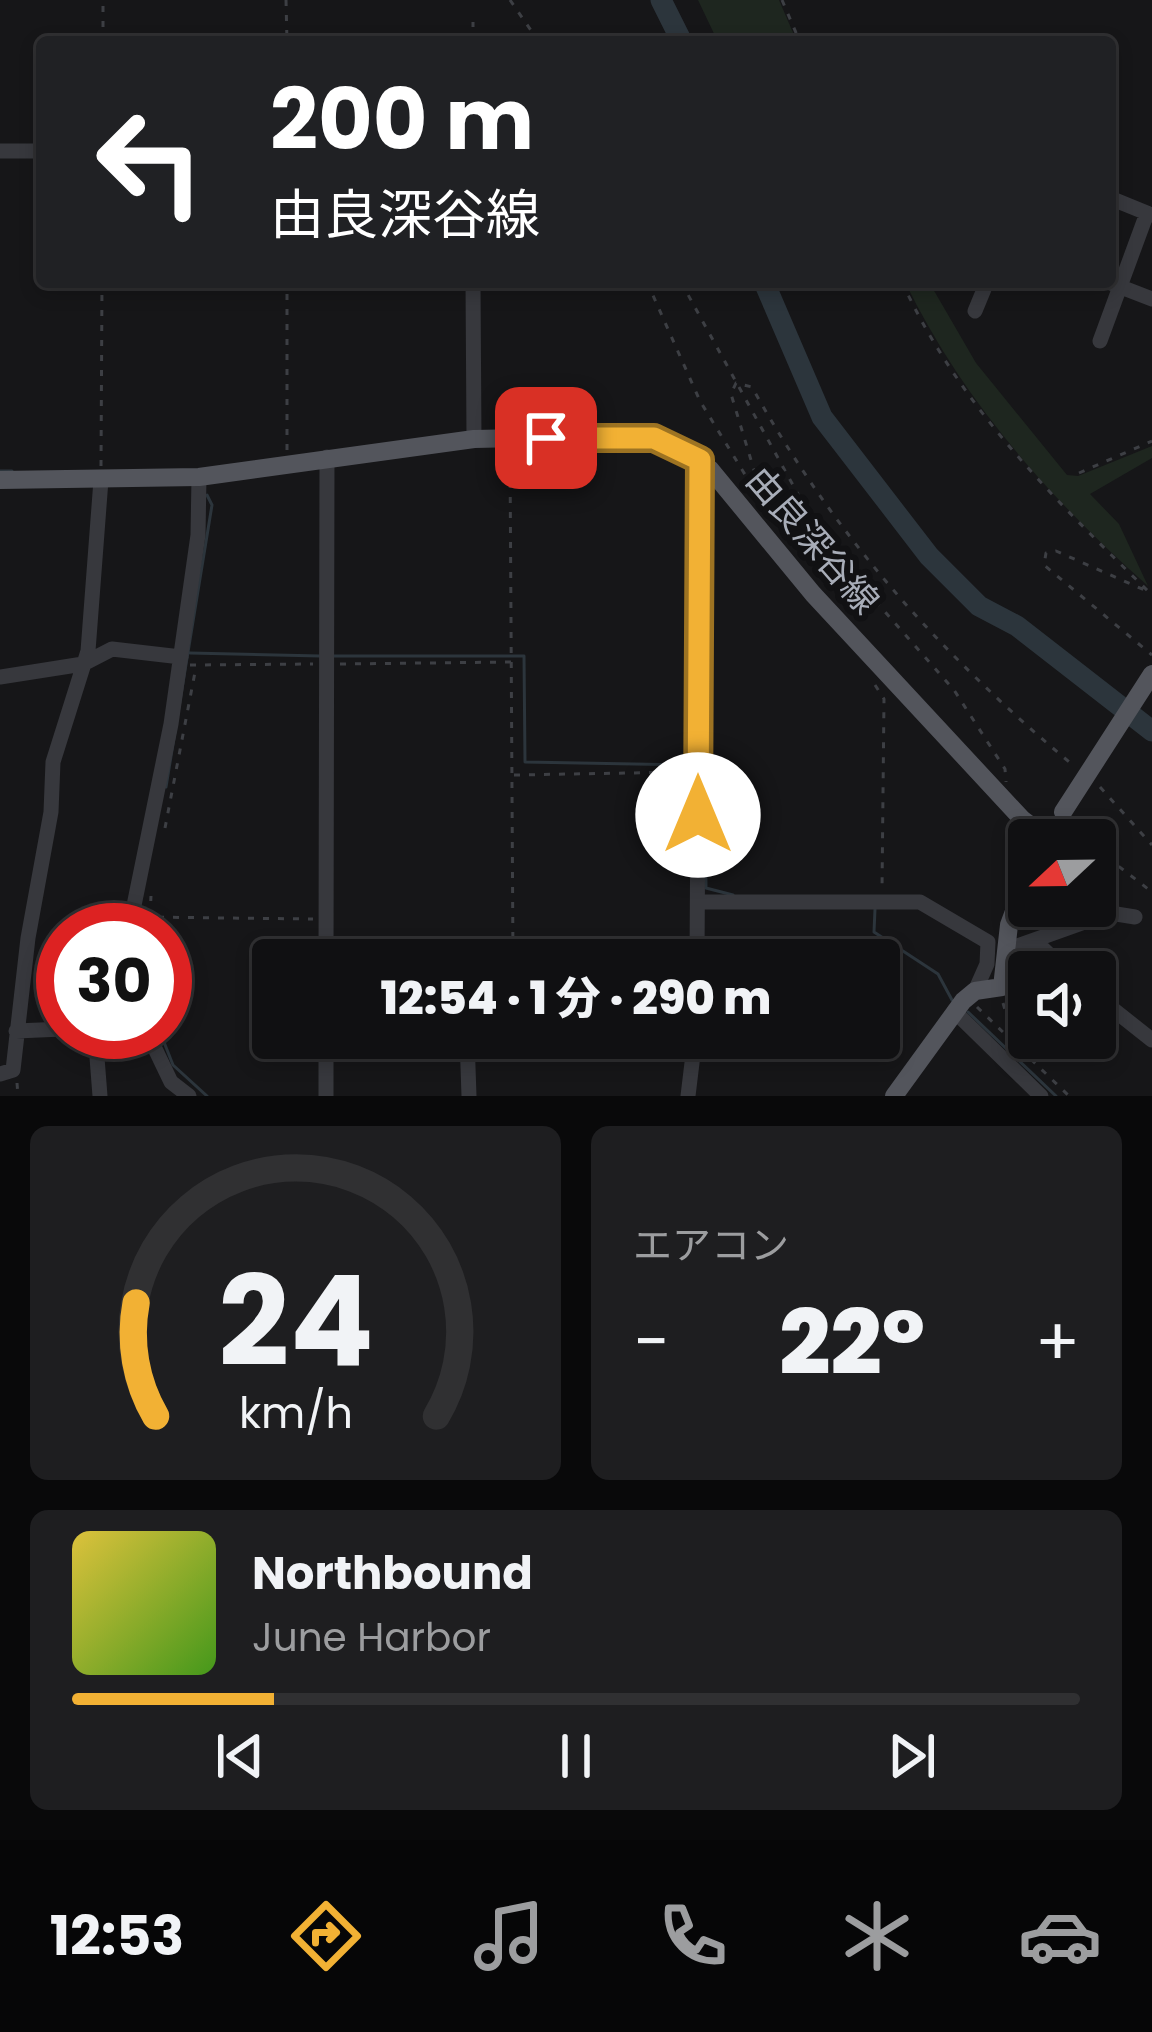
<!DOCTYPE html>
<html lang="ja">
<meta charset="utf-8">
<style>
body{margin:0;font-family:Poppins,"Noto Sans JP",sans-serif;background:#1e1e20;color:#f1f3f6;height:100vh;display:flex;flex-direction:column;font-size:45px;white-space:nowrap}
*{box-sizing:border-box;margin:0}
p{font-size:39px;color:#9c9d9f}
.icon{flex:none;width:66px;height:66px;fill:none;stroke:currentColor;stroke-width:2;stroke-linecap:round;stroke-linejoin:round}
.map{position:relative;height:1096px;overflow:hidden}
.details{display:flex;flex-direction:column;gap:30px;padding:30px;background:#09090a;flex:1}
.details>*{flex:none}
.top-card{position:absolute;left:36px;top:36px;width:1080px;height:252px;border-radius:12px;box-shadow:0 6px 18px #0003,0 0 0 3px #303032;background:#202124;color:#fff;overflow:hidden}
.needle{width:78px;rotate:248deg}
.fabs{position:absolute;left:1008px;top:819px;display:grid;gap:24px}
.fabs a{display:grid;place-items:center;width:108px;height:108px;border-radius:12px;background:#101012;box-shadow:0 6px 18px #0003,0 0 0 3px #303032;font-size:60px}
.speed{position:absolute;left:36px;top:903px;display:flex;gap:24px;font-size:60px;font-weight:700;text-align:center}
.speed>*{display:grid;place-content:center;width:156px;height:156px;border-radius:50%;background:#101012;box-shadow:0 6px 18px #0003,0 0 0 3px #303032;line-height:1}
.speed .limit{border:18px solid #d22;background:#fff;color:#111}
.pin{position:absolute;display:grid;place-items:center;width:102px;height:102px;color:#fff;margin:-51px;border-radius:24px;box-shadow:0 6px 18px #0006}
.me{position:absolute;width:132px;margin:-66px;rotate:0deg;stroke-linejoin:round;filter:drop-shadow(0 0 9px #0008)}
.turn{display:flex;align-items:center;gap:42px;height:252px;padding:0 36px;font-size:54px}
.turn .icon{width:156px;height:156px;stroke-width:2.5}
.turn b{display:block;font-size:84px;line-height:102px}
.big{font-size:90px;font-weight:800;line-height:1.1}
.details .widget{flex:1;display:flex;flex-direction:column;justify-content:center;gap:18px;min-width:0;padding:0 42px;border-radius:18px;background:#1e1e20}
.details .dial{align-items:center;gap:0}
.dial svg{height:312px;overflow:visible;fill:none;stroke:#303032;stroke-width:7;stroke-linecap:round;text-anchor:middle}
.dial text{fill:#f1f3f6;stroke:none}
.song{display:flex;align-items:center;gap:36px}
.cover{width:144px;height:144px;border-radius:18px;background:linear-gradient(135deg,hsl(50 70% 55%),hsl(100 70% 35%))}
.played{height:12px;border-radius:6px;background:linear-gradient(90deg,#f2b134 20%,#303032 20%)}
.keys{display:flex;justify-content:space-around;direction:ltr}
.heat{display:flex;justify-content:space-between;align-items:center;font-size:66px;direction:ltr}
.details .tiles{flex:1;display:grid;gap:30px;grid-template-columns:1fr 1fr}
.widget:last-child{grid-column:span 2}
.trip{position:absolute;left:252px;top:939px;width:648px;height:120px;border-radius:12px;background:#101012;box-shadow:0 6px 18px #0003,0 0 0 3px #303032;font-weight:800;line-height:120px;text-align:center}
.dock{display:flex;height:192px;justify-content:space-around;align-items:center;background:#060607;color:#9c9d9f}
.dock .icon{width:84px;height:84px}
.dock .current{color:#f2b134}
.dock b{font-size:54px;color:#f1f3f6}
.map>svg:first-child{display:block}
</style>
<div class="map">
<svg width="1152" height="1096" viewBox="0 0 1152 1096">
<rect width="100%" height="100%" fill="#161618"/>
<path fill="#1e261f" d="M698,0H779L797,42H718Z
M905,282H929L976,363L1067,475L1078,476L1152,446V458L1090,494L1119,524L1148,586C1051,500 962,400 905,282Z"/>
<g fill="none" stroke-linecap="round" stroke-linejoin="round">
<path stroke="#2c353c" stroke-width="3" d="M0,471H12
M190,653L320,656
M330,656H524L525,762L689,765
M705,766L706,888L733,895
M166,787L212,505L207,495
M875,909L874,932L938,974L952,1000
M968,1012L1056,1096
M160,1032L173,1065L207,1096"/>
<path stroke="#2c353c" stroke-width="21" d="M661,0L682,42
M764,282L822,417L929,556L979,606L1017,626L1152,731"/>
<path stroke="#3d3f44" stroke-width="3" stroke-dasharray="6 9" stroke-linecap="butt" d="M286,0L287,42
M510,0L539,42
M782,0L800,42
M582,41L583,42
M103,42V0
M473,42V22
M647,282L700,401L774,522
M681,282L826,545L954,690L1005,769L1006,782
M902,282C959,406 1053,498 1149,592L1056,551L1046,553L1044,565L1152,655
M287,450V282
M510,452L513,960
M101,466L102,282
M1079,473L1152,441
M764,503L731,394L736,383L752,387C835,537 942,656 1074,766
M340,664L511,662
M190,665L313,664
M875,685L884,699L882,889
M514,775L684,772
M1100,787L1152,845
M165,828L196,667
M1063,830L1083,840
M1095,848L1152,892
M150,916L151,896
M143,917L313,919
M1003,1003L1015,1044L1021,1041
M977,1007L1069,1096
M17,1083L18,1096"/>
<path stroke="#37383d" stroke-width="15" d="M0,151H42
M1110,198L1152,215
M473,282L474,439
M1108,282L1152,299
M975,311L987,282
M1100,341L1147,213
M0,677L83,664L112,649L181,657
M698,902H920L988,942L987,964L975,991
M129,930L171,724L198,535L199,477
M1037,943L1067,972
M1006,950L1110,913L1135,917
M326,960L327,457
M697,960L700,460
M1095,995L1152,1040
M954,1011L1041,1096
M16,1031L63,1029
M95,1032L100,1096
M147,1032L171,1082L189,1096
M326,1038V1096
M467,1038L469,1096
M0,1074L13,1070L28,938L51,812L53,762L88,651L101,480
M688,1096L695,1038"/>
<path stroke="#53555c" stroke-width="18" d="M0,480L199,477L474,439L638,436L667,442L710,469L813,594L1022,819L1047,838
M894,1096L963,1001L975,991L1002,987L1009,925L1029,871"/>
<path stroke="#53555c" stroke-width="18" d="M1063,812L1152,674"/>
</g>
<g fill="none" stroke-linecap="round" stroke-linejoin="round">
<defs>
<path id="route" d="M546,438H654L700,460L698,815"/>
</defs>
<use href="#route" stroke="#9d7322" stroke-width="30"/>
<use href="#route" stroke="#f2b134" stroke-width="21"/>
</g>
<g text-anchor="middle" stroke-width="12" stroke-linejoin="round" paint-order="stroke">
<g font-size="36" fill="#a8adb8" stroke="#111113">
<text transform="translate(813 540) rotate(49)" y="13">由良深谷線</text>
</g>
</g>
</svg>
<div class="fabs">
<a><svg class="needle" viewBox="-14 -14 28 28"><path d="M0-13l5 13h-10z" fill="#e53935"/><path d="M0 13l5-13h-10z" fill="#9c9d9f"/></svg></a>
<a><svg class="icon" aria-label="sound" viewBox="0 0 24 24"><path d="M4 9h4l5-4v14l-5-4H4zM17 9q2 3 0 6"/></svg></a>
</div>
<div class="speed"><div class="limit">30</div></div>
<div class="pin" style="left:546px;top:438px;background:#d93025"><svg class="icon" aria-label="arrive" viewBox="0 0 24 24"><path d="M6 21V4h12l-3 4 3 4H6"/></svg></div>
<svg class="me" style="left:698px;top:815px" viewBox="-20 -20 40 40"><circle r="19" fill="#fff"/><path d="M0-13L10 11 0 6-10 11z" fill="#f2b134"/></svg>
<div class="trip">12:54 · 1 分 · 290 m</div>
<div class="top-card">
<div class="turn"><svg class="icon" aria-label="left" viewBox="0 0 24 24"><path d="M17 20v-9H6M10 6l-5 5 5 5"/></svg><div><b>200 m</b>由良深谷線</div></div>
</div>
</div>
<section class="details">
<div class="tiles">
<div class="widget dial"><svg viewBox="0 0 100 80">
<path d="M14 69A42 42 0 1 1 86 69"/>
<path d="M14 69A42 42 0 0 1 9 40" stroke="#f2b134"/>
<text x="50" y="56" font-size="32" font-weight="700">24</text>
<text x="50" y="72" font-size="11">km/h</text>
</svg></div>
<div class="widget"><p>エアコン</p>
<div class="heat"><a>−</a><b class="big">22°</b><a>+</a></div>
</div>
<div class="widget">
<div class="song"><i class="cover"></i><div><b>Northbound</b><p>June Harbor</p></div></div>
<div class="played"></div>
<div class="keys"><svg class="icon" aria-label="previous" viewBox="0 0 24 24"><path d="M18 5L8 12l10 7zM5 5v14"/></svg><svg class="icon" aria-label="pause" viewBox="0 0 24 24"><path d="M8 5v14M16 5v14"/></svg><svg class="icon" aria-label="next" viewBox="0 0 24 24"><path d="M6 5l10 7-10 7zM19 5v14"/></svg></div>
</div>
</div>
</section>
<nav class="dock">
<b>12:53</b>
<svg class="icon current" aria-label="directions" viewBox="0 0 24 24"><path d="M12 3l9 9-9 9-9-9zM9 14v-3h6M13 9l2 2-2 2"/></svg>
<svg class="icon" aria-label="music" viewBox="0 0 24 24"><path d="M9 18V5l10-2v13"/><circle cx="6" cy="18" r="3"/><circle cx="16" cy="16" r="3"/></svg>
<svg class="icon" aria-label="phone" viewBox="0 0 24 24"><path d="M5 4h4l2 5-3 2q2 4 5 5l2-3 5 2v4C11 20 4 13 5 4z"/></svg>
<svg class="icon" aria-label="climate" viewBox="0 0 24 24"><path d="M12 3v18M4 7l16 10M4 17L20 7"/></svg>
<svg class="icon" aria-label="car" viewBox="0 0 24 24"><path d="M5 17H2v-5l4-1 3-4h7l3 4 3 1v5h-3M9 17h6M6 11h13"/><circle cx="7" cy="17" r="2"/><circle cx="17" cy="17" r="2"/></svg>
</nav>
